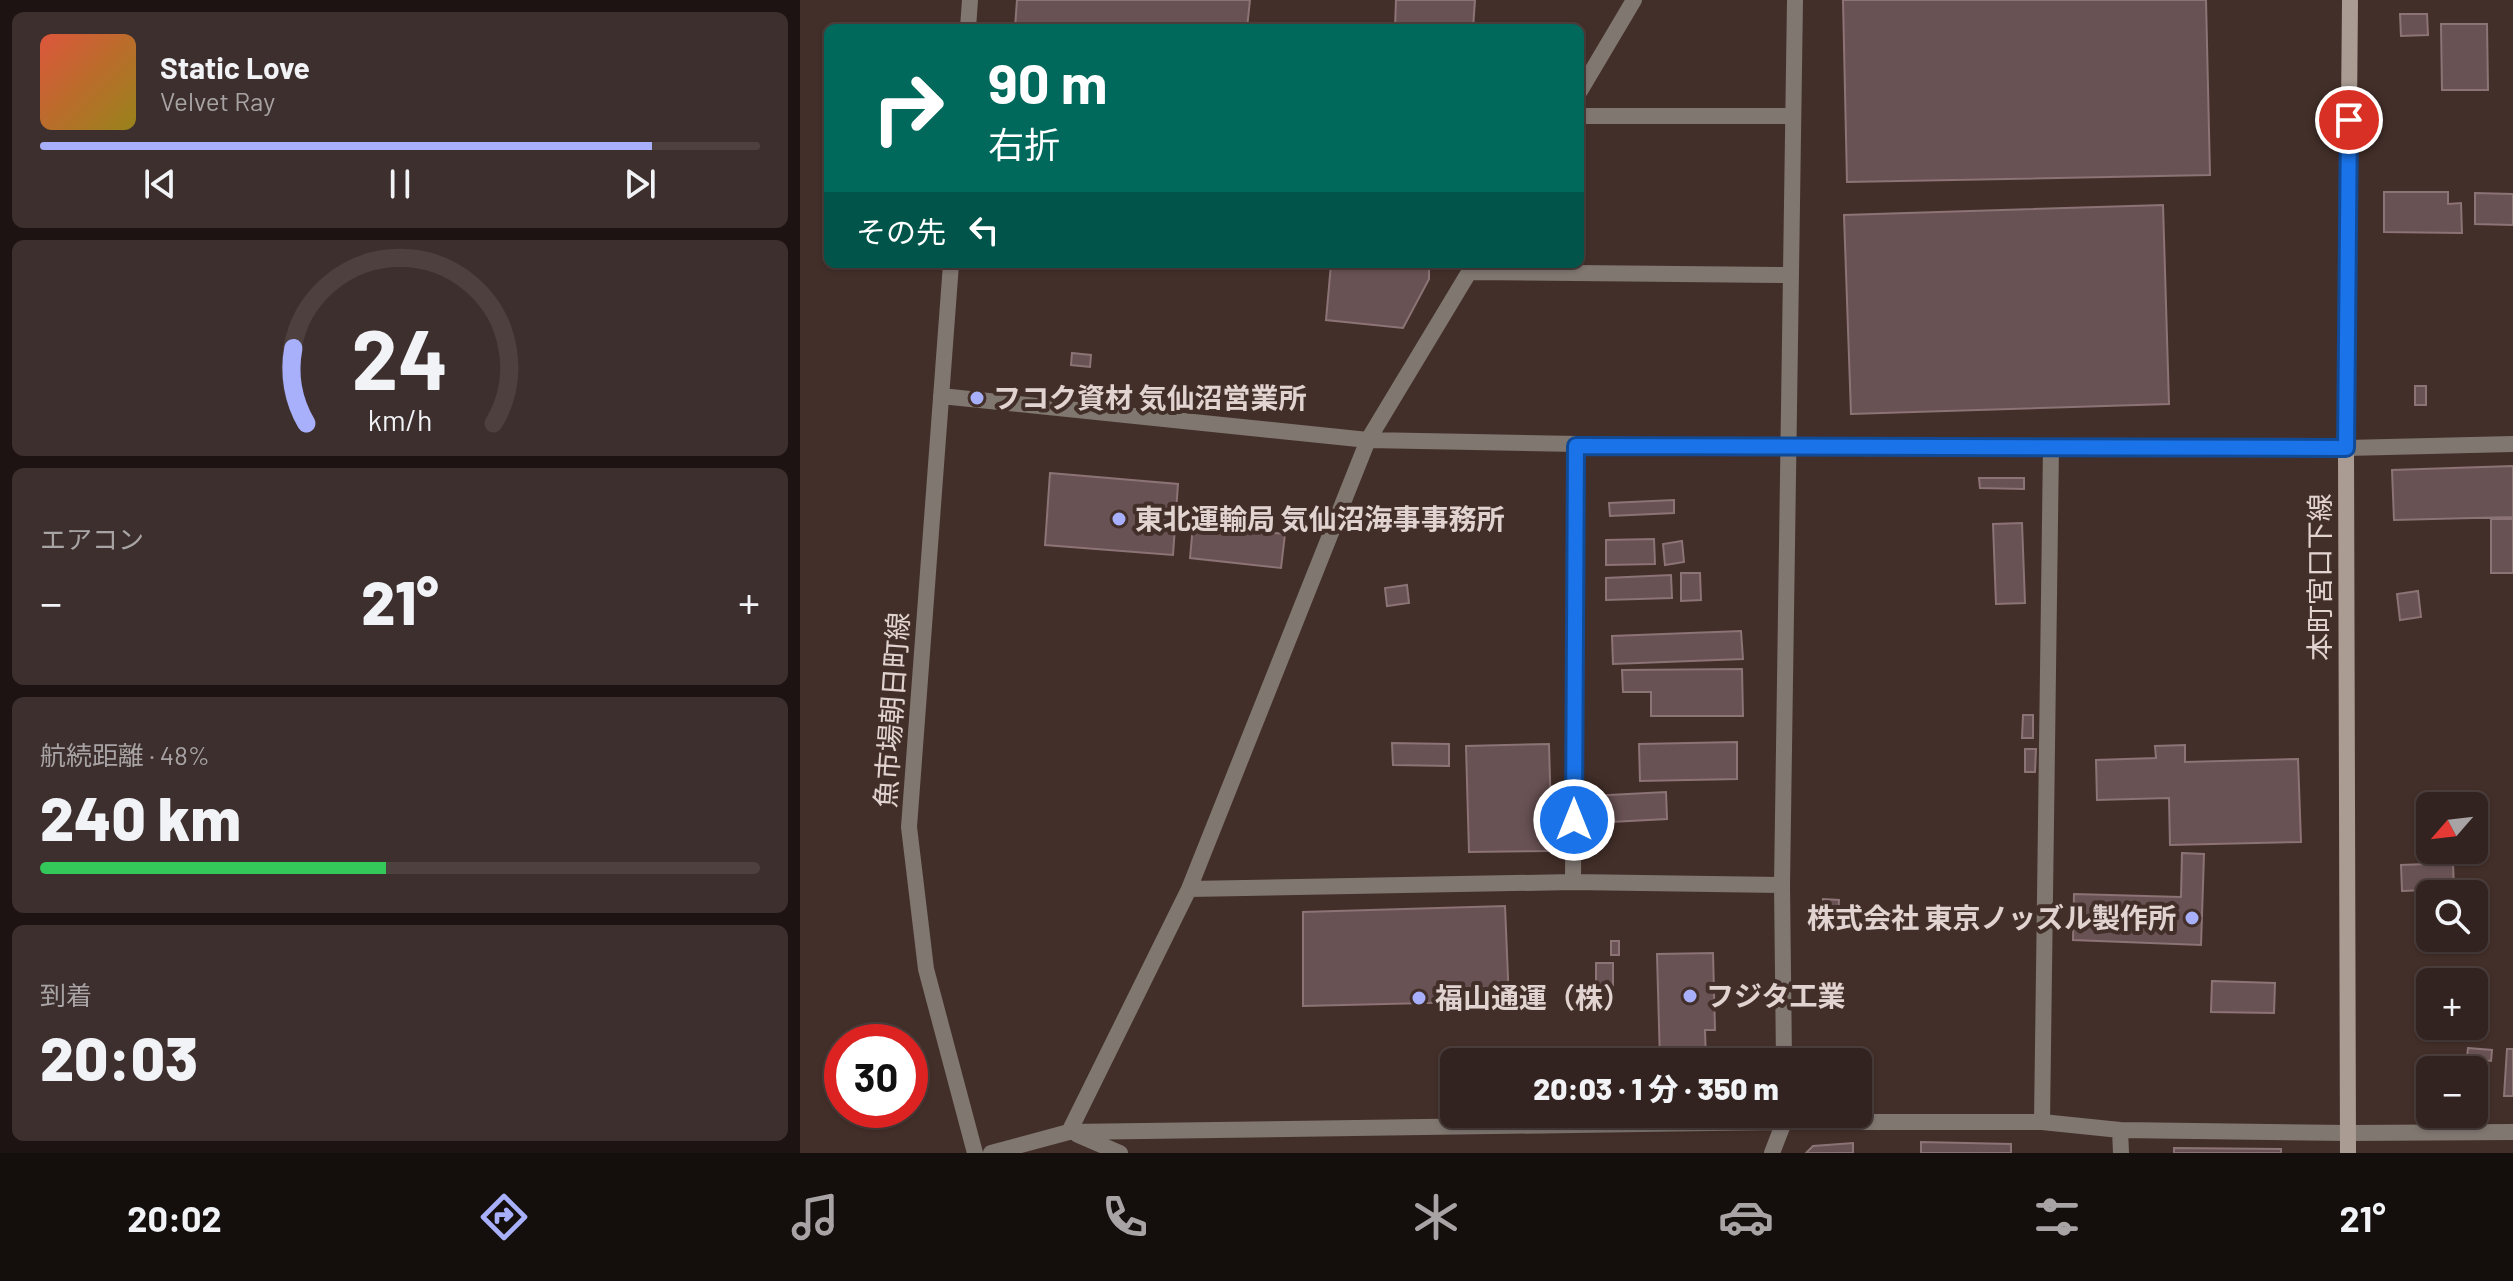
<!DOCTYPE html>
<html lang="ja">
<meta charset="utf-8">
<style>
body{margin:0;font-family:Barlow,"Noto Sans JP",sans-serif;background:#3d2f2d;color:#f1f3f6;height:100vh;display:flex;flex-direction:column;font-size:30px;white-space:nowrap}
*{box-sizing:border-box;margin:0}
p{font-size:26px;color:#a8a4a5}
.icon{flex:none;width:44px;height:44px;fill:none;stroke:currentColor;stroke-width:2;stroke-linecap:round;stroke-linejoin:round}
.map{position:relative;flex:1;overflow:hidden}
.drawer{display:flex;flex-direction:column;gap:12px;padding:12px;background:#1c1312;width:800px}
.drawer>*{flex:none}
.hud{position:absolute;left:24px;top:24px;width:760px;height:244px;border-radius:12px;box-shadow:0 2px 6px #0004,0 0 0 2px #4d403e;background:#00695c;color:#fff;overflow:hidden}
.needle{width:52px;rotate:242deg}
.tools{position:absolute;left:1616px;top:792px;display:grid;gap:16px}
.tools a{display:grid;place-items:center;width:72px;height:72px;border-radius:12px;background:#322320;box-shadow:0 2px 6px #0004,0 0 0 2px #4d403e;font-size:40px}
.speed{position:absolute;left:24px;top:1024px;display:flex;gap:16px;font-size:40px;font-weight:700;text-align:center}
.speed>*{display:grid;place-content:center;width:104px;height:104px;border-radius:50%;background:#322320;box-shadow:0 2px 6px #0004,0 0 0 2px #4d403e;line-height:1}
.speed .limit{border:12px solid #d22;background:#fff;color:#111}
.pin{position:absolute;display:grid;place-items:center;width:68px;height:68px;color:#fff;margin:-34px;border:4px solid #fff;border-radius:50%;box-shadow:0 2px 8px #0007}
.me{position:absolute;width:88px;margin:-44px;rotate:0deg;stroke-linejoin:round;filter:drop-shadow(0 0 6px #0008)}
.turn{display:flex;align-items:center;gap:28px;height:168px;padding:0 32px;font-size:36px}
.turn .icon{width:104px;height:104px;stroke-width:2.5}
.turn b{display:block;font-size:56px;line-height:68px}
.then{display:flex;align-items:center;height:76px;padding:0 32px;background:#0003;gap:16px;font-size:30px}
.big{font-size:60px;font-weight:800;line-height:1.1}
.drawer .card{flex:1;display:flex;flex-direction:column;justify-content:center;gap:12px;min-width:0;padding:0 28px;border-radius:12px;background:#3d2f2d}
.drawer .dial{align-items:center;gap:0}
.dial svg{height:208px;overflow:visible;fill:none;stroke:#4d403e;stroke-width:7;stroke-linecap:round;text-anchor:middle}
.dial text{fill:#f1f3f6;stroke:none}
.song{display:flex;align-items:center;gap:24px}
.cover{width:96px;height:96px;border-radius:12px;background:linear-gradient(135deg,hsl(10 70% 55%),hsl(50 70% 35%))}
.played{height:8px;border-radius:4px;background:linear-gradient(90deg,#a8b0fc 85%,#4d403e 85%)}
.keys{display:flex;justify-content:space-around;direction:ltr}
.heat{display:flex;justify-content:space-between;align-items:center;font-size:44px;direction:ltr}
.charge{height:12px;border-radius:6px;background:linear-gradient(90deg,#34c759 48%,#4d403e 0)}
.trip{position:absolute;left:640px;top:1048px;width:432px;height:80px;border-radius:12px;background:#322320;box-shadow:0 2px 6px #0004,0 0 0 2px #4d403e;font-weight:800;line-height:80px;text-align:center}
.menu{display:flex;height:128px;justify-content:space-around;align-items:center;background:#140e0d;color:#a8a4a5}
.menu .icon{width:56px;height:56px}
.menu .selected{color:#a8b0fc}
.menu b{font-size:36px;color:#f1f3f6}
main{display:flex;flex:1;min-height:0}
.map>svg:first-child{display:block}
</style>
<main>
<section class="drawer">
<div class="card">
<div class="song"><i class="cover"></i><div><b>Static Love</b><p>Velvet Ray</p></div></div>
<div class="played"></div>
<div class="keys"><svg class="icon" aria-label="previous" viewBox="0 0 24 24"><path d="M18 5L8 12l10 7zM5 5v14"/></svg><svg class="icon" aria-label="pause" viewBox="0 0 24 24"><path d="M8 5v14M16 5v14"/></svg><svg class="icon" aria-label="next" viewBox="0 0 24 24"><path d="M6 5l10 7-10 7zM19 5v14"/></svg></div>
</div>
<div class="card dial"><svg viewBox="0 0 100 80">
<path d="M14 69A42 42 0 1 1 86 69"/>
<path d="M14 69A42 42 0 0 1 9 40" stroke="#a8b0fc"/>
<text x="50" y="56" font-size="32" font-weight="700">24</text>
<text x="50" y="72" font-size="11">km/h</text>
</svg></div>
<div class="card"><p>エアコン</p>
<div class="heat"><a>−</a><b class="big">21°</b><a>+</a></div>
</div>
<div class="card"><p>航続距離 · 48%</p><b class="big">240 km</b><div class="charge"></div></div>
<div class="card"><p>到着</p><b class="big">20:03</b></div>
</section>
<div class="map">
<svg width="1713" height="1153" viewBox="0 0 1713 1153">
<rect width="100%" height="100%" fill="#432f2a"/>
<path fill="#695254" stroke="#8c7375" stroke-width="2" d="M217,0H450L447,28H215Z
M596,0H675L673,28H595Z
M1043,0H1406L1410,175L1047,182Z
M1600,14H1627L1628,35L1601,36Z
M1641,24H1687L1688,90H1642Z
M1584,192H1648V204L1661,203L1662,233L1584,232Z
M1675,193L1713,194V225L1675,224Z
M1363,205L1369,404L1051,414L1044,215Z
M531,264H629V279L603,328L526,320Z
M272,353L291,355L290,367L271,365Z
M1615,386H1626V405H1615Z
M1713,466V517L1594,520L1592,470Z
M250,473L378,484L373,555L245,545Z
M1179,478H1224V489L1180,488Z
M874,500V513L810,516L809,503Z
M1691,519H1713V573H1691Z
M1222,523L1225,603L1196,604L1193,524Z
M393,525L485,534L481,568L390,558Z
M854,539L855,564L806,565V540Z
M882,541L884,562L865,565L863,544Z
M881,573H900L901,600L881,601Z
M871,575L872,598L806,600V578Z
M607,585L609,603L587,606L585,588Z
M1618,591L1621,617L1600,620L1597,594Z
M941,631L943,659L813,664L812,636Z
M942,669L943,716H851V692H823L822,670Z
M1223,715H1233V738H1222Z
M937,742V779L840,781L839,744Z
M592,743L649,744V766L593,765Z
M749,744L752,851L669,852L666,746Z
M1385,745V762L1498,759L1501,842L1370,845L1369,798L1297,800L1296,760L1356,758L1355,746Z
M1225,749H1236L1235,772H1225Z
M866,792L867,819L792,823L790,796Z
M1382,853L1404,854L1401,945L1273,940L1274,894L1381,897Z
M1653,863L1654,889L1602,891L1601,865Z
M1023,899L1039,900L1038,926H1022Z
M705,906L709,1001L503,1006V912Z
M811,941H819V955H811Z
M913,953L915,1030H905L906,1062H860L857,954Z
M796,963H813V992H796Z
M1412,981L1475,983L1474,1013L1411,1012Z
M1668,1048L1692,1050L1691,1061L1667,1058Z
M1707,1049H1713V1096H1704Z
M1121,1142L1211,1144V1153H1121Z
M1053,1143V1153H1006L1013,1146Z
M1374,1148L1481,1149V1153H1374Z"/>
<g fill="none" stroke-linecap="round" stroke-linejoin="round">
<path stroke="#807771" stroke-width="16" d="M168,28L170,0
M780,91L834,0
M780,116H993
M151,264L109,827L126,969L175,1153
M669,272L991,275
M141,396L568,440L989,448H1546L1713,444
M773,882L776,446
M389,889L773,882L982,885
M984,1062L982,885L995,0
M1242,1122L1251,446
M1320,1130L1321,1153
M269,1132L984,1122H1242L1320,1130L1549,1133L1713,1132
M278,1135L320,1153
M191,1153L269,1132L389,889L568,440L674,264
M972,1153L984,1122V1114"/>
<path stroke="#aa9c93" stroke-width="16" d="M1548,1153L1546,448L1550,0"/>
</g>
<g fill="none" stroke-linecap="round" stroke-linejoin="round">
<defs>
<path id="route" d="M774,820L776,446L1546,448L1549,120"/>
</defs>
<use href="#route" stroke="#114b97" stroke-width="20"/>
<use href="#route" stroke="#1a73e8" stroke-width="14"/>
</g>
<g fill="#a8b0fc" stroke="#432f2a" stroke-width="3">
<circle cx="177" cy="398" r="8"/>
<circle cx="319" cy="519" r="8"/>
<circle cx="1392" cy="918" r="8"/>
<circle cx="890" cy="996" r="8"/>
<circle cx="619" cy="998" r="8"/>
</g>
<g text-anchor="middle" stroke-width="8" stroke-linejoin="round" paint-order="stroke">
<g font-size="28" font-weight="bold" fill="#e1d3d0" stroke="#432f2a" text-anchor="start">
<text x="193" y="408">フコク資材 気仙沼営業所</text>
<text x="335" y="529">東北運輸局 気仙沼海事事務所</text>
<text x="1376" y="928" text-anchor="end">株式会社 東京ノッズル製作所</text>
<text x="906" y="1006">フジタ工業</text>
<text x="635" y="1008">福山通運（株）</text>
</g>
<g font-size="28" fill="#e1d3d0" stroke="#432f2a">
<text transform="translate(1520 577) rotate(-90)" y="10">本町宮口下線</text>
<text transform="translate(92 710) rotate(-86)" y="10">魚市場朝日町線</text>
</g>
</g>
</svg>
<div class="tools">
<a><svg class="needle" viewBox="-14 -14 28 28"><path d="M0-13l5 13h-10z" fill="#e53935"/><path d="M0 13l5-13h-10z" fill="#a8a4a5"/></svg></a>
<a><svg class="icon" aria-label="search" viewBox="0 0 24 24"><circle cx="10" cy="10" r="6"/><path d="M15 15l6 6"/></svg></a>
<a>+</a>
<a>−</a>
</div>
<div class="speed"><div class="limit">30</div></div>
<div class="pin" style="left:1549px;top:120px;background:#d93025"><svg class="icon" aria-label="arrive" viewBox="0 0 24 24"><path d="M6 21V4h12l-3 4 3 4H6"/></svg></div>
<svg class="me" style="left:774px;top:820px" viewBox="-20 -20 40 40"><circle r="17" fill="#1a73e8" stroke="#fff" stroke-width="3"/><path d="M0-11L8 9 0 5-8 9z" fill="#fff"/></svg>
<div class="trip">20:03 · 1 分 · 350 m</div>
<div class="hud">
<div class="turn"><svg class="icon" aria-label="right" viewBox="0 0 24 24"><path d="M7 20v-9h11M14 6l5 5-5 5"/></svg><div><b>90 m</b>右折</div></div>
<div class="then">その先<svg class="icon" aria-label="left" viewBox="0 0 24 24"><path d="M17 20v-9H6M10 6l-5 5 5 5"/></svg></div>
</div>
</div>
</main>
<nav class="menu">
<b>20:02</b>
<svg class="icon selected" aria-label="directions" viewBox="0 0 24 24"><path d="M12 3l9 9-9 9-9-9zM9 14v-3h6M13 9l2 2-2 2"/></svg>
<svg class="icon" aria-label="music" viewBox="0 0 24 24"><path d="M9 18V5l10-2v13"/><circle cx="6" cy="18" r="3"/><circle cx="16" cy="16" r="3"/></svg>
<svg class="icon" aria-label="phone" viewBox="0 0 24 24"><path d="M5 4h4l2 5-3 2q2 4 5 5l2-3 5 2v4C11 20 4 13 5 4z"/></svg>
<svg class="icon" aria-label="climate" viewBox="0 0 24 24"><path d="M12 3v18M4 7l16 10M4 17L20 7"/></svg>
<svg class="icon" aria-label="car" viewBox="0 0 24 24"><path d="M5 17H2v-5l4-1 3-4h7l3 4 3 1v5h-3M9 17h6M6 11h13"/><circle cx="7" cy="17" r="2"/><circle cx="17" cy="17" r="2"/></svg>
<svg class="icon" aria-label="filters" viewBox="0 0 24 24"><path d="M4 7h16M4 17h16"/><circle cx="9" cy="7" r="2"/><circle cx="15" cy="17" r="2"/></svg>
<b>21°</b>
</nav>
